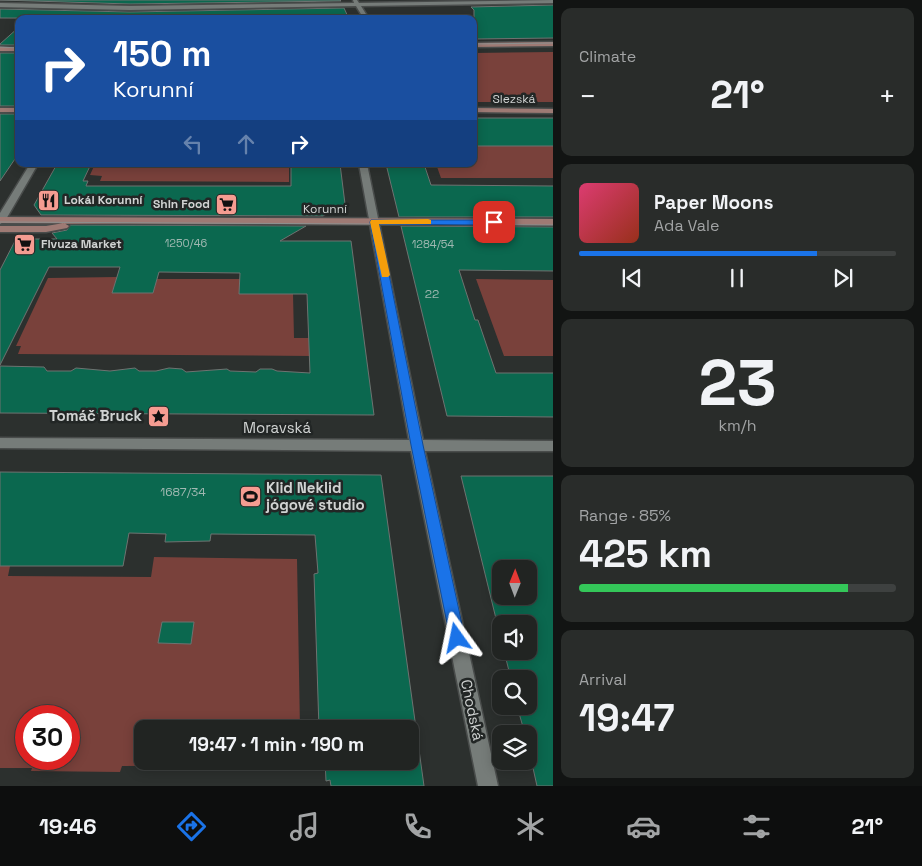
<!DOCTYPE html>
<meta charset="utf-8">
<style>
body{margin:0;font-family:"Space Grotesk",sans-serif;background:#292c2a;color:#f1f3f6;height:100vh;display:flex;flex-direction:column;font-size:19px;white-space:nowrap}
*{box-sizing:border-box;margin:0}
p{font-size:16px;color:#a2a4a5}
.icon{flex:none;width:28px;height:28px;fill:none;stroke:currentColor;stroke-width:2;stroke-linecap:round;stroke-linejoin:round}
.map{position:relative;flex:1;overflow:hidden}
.panel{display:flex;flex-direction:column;gap:8px;padding:8px;background:#121413;width:369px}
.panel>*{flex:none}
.guide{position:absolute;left:15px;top:15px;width:462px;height:152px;border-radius:10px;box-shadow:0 2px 12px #0003,0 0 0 1px #3e4140;background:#1a4fa0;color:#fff;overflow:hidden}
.needle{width:32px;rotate:1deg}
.fabs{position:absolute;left:492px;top:560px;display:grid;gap:10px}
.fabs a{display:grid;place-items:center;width:45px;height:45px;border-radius:10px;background:#212422;box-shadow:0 2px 12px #0003,0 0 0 1px #3e4140;font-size:25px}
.speed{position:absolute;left:15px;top:705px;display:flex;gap:10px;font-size:25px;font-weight:700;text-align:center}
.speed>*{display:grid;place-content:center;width:65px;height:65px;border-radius:50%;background:#212422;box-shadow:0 2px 12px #0003,0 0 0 1px #3e4140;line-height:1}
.speed .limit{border:8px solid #d22;background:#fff;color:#111}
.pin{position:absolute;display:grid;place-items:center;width:42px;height:42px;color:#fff;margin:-21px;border-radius:10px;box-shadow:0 2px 8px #0006}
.me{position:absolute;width:55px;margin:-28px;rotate:348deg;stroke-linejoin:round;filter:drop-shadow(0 0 4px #0008)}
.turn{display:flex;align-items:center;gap:18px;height:105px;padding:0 15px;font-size:22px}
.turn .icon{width:65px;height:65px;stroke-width:2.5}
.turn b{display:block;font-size:35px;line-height:42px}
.lanes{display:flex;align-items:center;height:48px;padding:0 15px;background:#0003;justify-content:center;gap:25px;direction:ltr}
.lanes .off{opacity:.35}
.big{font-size:38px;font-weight:700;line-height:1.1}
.panel .card{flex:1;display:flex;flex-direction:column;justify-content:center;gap:8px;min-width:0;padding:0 18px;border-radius:10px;background:#292c2a}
.panel .dial{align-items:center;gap:0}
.dial b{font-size:65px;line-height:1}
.song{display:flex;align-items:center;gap:15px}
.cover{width:60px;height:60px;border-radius:8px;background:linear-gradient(135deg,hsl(340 70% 55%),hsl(10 70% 35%))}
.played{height:5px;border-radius:2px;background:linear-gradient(90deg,#1a73e8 75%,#3e4140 75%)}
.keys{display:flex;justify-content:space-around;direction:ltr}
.heat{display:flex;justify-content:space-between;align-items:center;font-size:28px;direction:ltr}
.charge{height:8px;border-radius:4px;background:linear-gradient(90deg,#34c759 85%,#3e4140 0)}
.trip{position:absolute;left:134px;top:720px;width:285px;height:50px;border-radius:10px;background:#212422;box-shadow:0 2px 12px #0003,0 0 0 1px #3e4140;font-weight:700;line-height:50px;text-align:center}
.tabs{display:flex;height:80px;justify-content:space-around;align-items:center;background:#0d0e0e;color:#a2a4a5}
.tabs .icon{width:35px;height:35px}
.tabs .selected{color:#1a73e8}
.tabs b{font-size:22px;color:#f1f3f6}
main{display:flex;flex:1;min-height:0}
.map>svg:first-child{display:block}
</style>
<main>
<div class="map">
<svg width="554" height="786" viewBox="0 0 554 786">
<rect width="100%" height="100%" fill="#2c302e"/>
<path fill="#79413b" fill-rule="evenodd" d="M554,52L553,102H474V53Z
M474,146H553V178H441L436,164H474Z
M95,164H289V182L100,181L102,176L90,175Z
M117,277L112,293H153L157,279H240L239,293L293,294L294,338H309L312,356L18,354L21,346H16L48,278Z
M476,279L553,280V356H504Z
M154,557L297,559L300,729H142V761H300V765L122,766L120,772L31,771L32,768H0V566H10L8,576L151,577ZM162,622H194L191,644L159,643ZM26,716H69V759H26Z"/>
<path fill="#0b684f" stroke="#6e7371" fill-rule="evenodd" d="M0,0H340L341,1L130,4Z
M554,5V38L474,39V10L471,7Z
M344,8L349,19L0,18V9L130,12Z
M19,27V45H0V44Z
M0,53H19V106H0Z
M0,114H19V153L0,181Z
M474,118H554V146H474Z
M57,164H91L83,181H88L86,186H291V167H297V164H340L345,204L323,216L41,215L34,205Z
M386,164H424L431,185L554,186V217H399Z
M70,225L306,226L280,241H351L374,415L0,413V366L44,367L47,371H71L76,368L110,371L135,368L139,371H156L169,368L182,369L186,372L227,369L230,371L256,372L260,369H272L277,371L310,373L307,294H239L240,273L159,272L153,293H112L120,267H49L0,365V270L16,239H57L52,233L67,230Z
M401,226L554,227V271L459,270L475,320H478L496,373H554V417L447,416Z
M0,472L381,475L424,786H331L330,780L326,781L325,761H410V729H319L314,574L318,573L315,535L211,534L210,541L165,542L166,534L129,533L123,566H0Z
M461,476H554V786H537L529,750V734H525L517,706H529V679H511L504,651H529V624H501V639ZM501,569H529V596H501Z
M162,622H194L191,644L158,643Z"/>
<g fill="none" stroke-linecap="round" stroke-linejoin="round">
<defs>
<path id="street" d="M353,0H357L359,3L554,0V3L361,6L369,19H364L356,6L130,10L0,7V3L130,6L354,3Z
M30,164H38L5,221L0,224V213Z
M359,164H367L423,440L554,441V451H425L498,786H478L411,451L0,448V438L409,440Z"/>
<path id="secondary" d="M554,42V46L474,47V43Z
M0,47H19V51H0Z
M0,108H19V112H0Z
M474,108L554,109V113L474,112Z
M0,217L554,219V225L0,223Z
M64,223L69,226L67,228L46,232H0V226H46Z"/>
</defs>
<use href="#street" stroke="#494c4b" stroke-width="3"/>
<use href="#secondary" stroke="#494c4b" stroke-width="3"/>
<use href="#street" fill="#767c79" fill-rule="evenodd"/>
<use href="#secondary" fill="#9e7a74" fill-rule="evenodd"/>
<path stroke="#8d908f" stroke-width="1" d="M474,44L554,43
M0,47L19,48
M0,222L554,225"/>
</g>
<path fill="#1a73e8" stroke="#114b97" d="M371,220H494L498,222L494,225L379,224L423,445L465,638L463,643L457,645L452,643L450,638L411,445L370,222Z"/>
<path fill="#f59e0b" d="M428,219L431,220V224H379L390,275L388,277H382L370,222L371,220Z"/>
<defs>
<symbol id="restaurant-square" viewBox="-11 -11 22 22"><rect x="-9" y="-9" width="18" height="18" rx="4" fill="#f59c91" stroke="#222625"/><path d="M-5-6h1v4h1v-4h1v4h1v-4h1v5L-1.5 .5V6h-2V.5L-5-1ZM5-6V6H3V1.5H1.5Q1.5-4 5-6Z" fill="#111"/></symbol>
<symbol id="supermarket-square" viewBox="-11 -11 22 22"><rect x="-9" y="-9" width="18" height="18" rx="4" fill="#f59c91" stroke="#222625"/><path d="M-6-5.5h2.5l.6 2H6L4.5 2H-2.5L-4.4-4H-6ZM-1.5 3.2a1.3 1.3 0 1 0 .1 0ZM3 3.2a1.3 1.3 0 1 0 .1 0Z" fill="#111"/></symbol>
<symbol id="sight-square" viewBox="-11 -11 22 22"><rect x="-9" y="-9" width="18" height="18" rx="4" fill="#f59c91" stroke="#222625"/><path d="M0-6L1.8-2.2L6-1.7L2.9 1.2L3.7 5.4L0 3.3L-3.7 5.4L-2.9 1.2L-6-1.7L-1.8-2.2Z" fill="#111"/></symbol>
<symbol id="stadium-square" viewBox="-11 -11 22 22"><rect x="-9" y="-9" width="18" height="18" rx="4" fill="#f59c91" stroke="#222625"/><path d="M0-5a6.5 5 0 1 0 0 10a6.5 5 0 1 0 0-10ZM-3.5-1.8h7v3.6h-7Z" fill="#111"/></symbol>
</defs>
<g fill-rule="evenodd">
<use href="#restaurant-square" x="36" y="188" width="25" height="25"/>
<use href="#supermarket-square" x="214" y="192" width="25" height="25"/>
<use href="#supermarket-square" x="12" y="232" width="25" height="25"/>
<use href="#sight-square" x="146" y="404" width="25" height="25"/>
<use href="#stadium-square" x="238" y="484" width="25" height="25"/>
</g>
<g text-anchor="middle" stroke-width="5" stroke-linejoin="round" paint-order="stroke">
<g font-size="11" fill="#9fb8b1">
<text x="186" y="247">1250/46</text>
<text x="433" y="248">1284/54</text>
</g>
<g font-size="12" fill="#d0d3d2" stroke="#222625">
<text x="514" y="103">Slezská</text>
<text x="325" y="213">Korunní</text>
</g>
<g font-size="12" font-weight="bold" fill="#d0d3d2" stroke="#222625" text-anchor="start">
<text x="64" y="204">Lokál Korunní</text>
<text x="210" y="208" text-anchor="end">Shin Food</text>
<text x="41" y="248">Fivuza Market</text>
</g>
<g font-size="12" fill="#9fb8b1">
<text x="432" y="298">22</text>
<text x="183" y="496">1687/34</text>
</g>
<g font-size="15" font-weight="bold" fill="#d0d3d2" stroke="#222625" text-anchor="end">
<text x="142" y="421">Tomáč Bruck</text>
<text x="266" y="493" text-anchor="start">Klid Neklid<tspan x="266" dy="17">jógové studio</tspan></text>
</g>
<g font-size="15" fill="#d0d3d2" stroke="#222625">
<text x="277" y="433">Moravská</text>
<text transform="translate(472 710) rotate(78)" y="5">Chodská</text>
</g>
</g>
</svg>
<div class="fabs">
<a><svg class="needle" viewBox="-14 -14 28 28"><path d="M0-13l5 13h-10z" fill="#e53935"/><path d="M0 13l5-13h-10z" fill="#a2a4a5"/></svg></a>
<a><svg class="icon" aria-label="sound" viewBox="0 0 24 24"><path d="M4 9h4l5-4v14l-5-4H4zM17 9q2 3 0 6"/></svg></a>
<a><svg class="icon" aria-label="search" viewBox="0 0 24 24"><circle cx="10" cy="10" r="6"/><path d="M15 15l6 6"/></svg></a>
<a><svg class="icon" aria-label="layers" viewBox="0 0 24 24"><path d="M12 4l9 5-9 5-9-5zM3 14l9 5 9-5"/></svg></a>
</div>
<div class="speed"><div class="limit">30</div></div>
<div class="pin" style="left:494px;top:222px;background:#d93025"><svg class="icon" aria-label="arrive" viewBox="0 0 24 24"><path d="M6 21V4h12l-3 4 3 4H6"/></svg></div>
<svg class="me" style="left:457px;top:638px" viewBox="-20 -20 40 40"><path d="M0-17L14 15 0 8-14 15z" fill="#1a73e8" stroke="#fff" stroke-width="4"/></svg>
<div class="trip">19:47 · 1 min · 190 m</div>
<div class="guide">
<div class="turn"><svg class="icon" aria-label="right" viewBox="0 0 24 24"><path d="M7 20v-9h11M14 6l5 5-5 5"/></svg><div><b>150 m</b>Korunní</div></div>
<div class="lanes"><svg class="icon off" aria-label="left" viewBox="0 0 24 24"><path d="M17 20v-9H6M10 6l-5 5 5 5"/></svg><svg class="icon off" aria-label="ahead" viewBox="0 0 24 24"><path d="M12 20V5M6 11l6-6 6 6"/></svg><svg class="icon" aria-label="right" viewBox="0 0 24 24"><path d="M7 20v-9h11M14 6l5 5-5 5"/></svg></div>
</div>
</div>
<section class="panel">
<div class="card"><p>Climate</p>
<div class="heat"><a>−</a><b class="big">21°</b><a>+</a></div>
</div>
<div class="card">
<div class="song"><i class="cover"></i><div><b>Paper Moons</b><p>Ada Vale</p></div></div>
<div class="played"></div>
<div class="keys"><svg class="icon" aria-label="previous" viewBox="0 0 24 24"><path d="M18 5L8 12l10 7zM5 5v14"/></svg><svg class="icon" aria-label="pause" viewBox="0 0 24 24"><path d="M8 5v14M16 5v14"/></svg><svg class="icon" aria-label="next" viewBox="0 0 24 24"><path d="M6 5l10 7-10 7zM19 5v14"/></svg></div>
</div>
<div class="card dial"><b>23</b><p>km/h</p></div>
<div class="card"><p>Range · 85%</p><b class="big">425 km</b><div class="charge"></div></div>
<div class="card"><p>Arrival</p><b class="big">19:47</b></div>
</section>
</main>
<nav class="tabs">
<b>19:46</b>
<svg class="icon selected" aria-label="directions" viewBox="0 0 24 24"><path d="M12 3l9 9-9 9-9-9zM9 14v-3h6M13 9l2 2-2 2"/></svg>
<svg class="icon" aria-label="music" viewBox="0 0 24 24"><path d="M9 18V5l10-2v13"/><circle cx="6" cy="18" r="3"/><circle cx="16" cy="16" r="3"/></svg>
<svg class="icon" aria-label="phone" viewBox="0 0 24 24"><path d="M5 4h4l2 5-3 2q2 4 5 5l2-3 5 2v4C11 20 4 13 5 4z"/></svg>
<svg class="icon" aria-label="climate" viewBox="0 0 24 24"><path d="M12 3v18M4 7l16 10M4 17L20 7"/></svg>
<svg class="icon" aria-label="car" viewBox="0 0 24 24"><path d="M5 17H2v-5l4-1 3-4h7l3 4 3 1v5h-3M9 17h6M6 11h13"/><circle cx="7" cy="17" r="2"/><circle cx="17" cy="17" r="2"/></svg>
<svg class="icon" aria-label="filters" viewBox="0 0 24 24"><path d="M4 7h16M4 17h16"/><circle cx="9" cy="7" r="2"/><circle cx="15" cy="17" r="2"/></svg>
<b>21°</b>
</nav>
